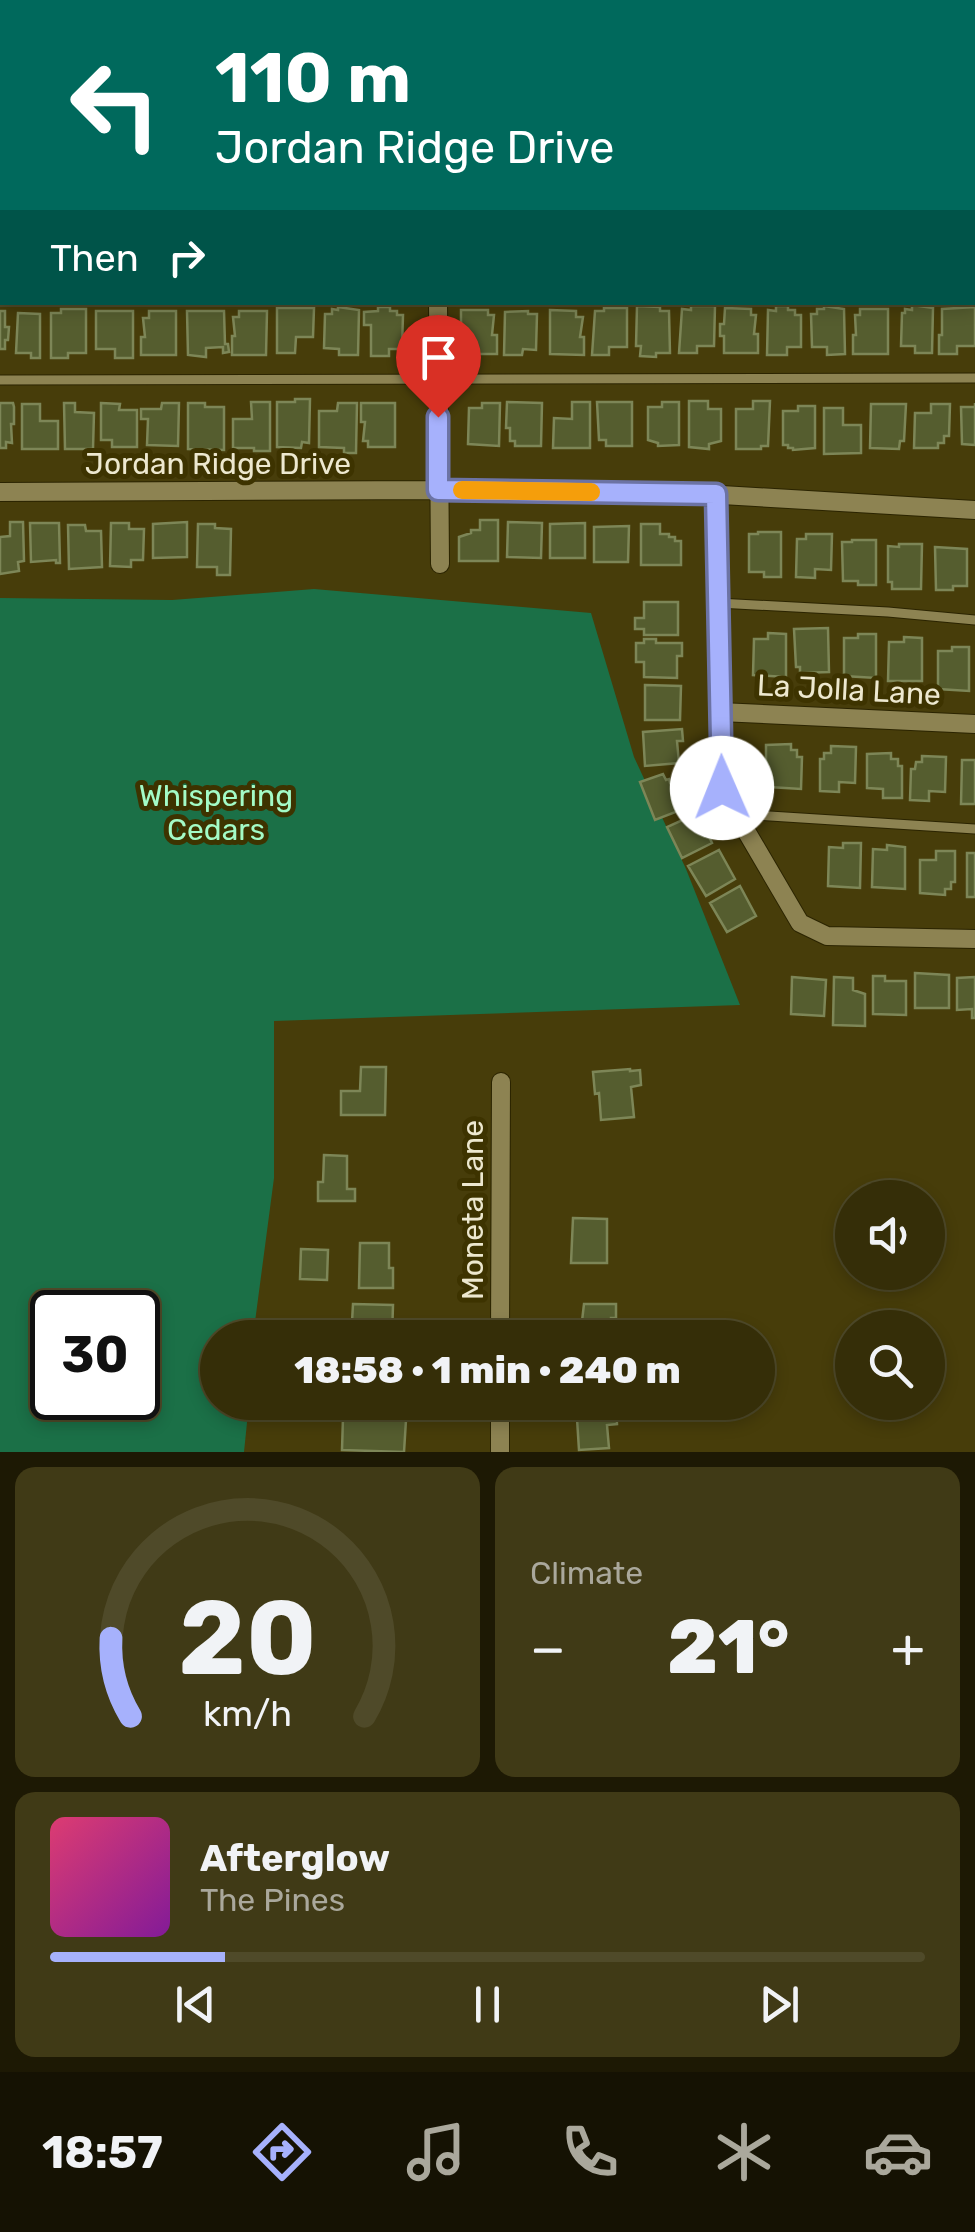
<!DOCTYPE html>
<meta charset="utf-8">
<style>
body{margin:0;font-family:Rubik,sans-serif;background:#403a16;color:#f1f3f6;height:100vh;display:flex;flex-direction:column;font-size:38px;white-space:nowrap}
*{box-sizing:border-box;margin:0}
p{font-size:32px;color:#aaa89c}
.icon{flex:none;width:55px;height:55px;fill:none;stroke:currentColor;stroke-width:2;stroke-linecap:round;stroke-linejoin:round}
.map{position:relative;height:1452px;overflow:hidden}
.panel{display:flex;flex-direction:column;gap:15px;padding:15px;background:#1d1904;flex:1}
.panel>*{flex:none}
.top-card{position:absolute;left:0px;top:0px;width:975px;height:305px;box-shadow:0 5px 15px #0003,0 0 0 2px #4f4a29;background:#00695c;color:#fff;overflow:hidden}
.controls{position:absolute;left:835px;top:1180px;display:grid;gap:20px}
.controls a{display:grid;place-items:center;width:110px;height:110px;border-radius:50%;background:#352e08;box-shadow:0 5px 15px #0003,0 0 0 2px #4f4a29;font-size:50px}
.speed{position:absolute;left:30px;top:1290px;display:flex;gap:20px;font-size:50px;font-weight:700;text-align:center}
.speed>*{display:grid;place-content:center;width:130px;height:130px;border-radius:50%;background:#352e08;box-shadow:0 5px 15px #0003,0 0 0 2px #4f4a29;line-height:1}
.speed .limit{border:5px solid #111;border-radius:15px;background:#fff;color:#111}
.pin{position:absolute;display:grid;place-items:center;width:85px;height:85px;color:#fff;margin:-102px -42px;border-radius:50% 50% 50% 0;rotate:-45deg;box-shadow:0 0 10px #0007}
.pin .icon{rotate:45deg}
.me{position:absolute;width:110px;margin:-55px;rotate:359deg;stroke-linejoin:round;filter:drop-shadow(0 0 8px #0008)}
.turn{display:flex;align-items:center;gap:35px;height:210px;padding:0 50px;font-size:45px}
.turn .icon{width:130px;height:130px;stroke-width:2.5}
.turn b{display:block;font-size:70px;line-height:85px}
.then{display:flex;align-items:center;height:95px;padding:0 50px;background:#0003;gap:20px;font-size:38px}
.big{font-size:75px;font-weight:800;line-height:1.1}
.panel .tile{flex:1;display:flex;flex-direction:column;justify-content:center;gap:15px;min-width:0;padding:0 35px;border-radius:20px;background:#403a16}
.panel .dial{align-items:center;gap:0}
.dial svg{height:260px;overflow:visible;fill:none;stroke:#4f4a29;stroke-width:7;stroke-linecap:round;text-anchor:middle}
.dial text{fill:#f1f3f6;stroke:none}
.song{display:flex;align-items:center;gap:30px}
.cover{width:120px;height:120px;border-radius:15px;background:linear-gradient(135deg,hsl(340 70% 55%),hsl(290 70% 35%))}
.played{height:10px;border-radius:5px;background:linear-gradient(90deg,#a6b1fc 20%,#4f4a29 20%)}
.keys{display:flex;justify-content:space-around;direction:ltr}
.heat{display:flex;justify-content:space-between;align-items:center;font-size:55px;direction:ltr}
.panel .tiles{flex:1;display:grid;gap:15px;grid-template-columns:1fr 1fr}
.tile:last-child{grid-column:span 2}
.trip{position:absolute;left:200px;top:1320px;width:575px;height:100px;border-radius:50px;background:#352e08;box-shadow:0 5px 15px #0003,0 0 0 2px #4f4a29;font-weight:800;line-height:100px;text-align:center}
.tab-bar{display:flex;height:160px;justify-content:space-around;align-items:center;background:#151203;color:#aaa89c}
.tab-bar .icon{width:70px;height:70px}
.tab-bar .selected{color:#a6b1fc}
.tab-bar b{font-size:45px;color:#f1f3f6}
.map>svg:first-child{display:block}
</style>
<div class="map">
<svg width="975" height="1452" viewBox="0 0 975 1452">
<rect width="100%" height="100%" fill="#473d0a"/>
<path fill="#1b7047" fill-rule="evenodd" d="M314,589L591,613L634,757L686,869L740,1005L274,1021V1178L253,1337L218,1338V1402L249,1403L244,1452H0V598L172,600ZM52,1312H138V1398H52Z"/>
<path fill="#555d2f" stroke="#7d8657" stroke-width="2.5" d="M0,0H30V2H2V24H0Z
M945,0H975V20H972V2H945Z
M972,95H975V133H972Z
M0,100L2,107V145H0Z
M912,305L933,308L932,353H915V346H901L902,313H905V309L912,310Z
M637,306L660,307V311H669L670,353H656V357L640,356L641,346H636Z
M691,306H715L714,346H697V353H679L682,309L691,310Z
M776,306H788V310H795V315H801V347H787V355H767L768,310L776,311Z
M824,306L844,309L845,354L827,355V347H812L811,314H817V309H824Z
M338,307L359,310L358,355H339V349L324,348L325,314H332V309L338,310Z
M378,307H390V311H397V315H403L402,349H389V356H371V325H364V312L378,311Z
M975,307V346H957V354H939V335H942V309Z
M277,308H314L313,337H296L295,353H277Z
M604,308H627V347H609V355H592L595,311H604Z
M725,308L751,309V315H756L754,334H758V353H724V336H720V324H724Z
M61,309H86V353H68V358H51V313H61Z
M860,309H888V354H853V335H856L855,315H860Z
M461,310H488V315H494L492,335H497V354H463V339H454V324H461Z
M550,310L576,311V317H583L580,337H584V355L550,354Z
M0,311H5V327H9L8,340H5V349H0Z
M96,311H133V358H115V349H96Z
M149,311H176V355H141V337H145L143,318H149Z
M187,311H224L225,344H228L229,352L223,353V347L206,348V357L188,355Z
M239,311H267L266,355H232V336H235L233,317H239Z
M528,311V314H537L536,350L523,349L522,355H504L505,312Z
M18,313L40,314V358H31V353H16Z
M295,399H310L309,443L302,442L301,448L277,447V402H295Z
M689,401H708V409H721V441L709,444V449L689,447Z
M753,401H770L768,446H761V449H736V409H753Z
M251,402H270V451H254V448H233V419H252Z
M507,402L542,403L541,446H515V441H510V428H506Z
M572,402H590V448H553L554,418L572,419Z
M597,402H632V446H606V440H599Z
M662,402H679V445L658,446V443L648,440V407H662Z
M0,403H13L14,407V424H11L12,443L6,442V448H0Z
M64,403H75V412L94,413L93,449H65Z
M101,403L120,404L119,410H137V447H112V440H101Z
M162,403H179L178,446L147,445L148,419H141V409H161Z
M188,403H205V407H224V450L188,449Z
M338,403H357L356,453H344V448L319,447V411H337Z
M361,403H395V447H368V441H363L365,422H361Z
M482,403H500L499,446L468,444L469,408H482Z
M975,403V445L962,444L961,407H975Z
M22,404H40V421H58V449H22Z
M871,404H906L904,441H900L899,449L870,448Z
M931,404H950L949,436H944V443H938V448H914L915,413H931Z
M798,406H815V448L793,450V448H788V445H783V411H798Z
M824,408H843V425H861V453L824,454Z
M480,520H498V561H459V537L471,533V530H480Z
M10,522H23L24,561L18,562L19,571L0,574V537L10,536Z
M187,522V557L153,558V524Z
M508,522L542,523L541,558L507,557Z
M30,523H59L60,563H56V560L31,562Z
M111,523H129V529H144L143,560H131V567L110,566Z
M585,523V558H550V524Z
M198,524H215V528L231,529L230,575H217V567H197Z
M641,524H660V534H669V537H675V541H681V565H641Z
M68,525H85L86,531H101L102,567L69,569Z
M629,526L628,562H594V527Z
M758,532H781V577H764V572H749V534H758Z
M806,534H832L831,570L815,569V578L796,577L797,539H806Z
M852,540H876V585H858V581H843L842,542H852Z
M899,544H922L921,589H892V582H888V546L899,547Z
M935,547L967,549V586H953V590H936Z
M644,602H678V635H644V629H635V618H644Z
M828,628L829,672L800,673V667H796L794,629Z
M768,633L786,634V677L753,675L754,639H768Z
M858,634H876V678L844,676V638H858Z
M904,637L922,638V681H888L889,642H904Z
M644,639H656V643H682V656H677V678L644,677V662H636V643H644Z
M952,647H969V691L938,689V651H952Z
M645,685L681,686L680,720H645Z
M682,729L683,741H677L679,763L645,766L643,732Z
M791,744V750H797V757H802L801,789L769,787V780H766V745Z
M831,746L856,747L855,783L839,782V792L820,791V759H824V753H831Z
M891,753V759H898V766H902V798H883V789L867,788V754Z
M922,756L946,757L945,792L929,791V801L910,800L911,769H915L916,762H922Z
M962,760H975V804H961Z
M663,774L666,780L669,779L670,783L673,782L676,792L685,789L691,806L655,820L640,782Z
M698,813L712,843L682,858L667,827Z
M843,843H861L860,888L828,886L829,847L843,848Z
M887,845L905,847V889L872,887L873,849L887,850Z
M719,850L735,879L706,896L688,866Z
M936,851H955V882H951V889H945V895L920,893V860H936Z
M967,853H975V897H967Z
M740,886L756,916L727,932L710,903Z
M915,973L949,975V1008H915Z
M873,976H885V981H906V1015L873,1014Z
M792,977L826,980L824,1016L791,1014Z
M834,977L853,978V990L865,994V1026L833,1025Z
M975,977V1018H972V1009L957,1010V978Z
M361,1067H386L385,1115H341V1091H360Z
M630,1069V1071L640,1070L641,1085L631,1087L634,1117L601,1120L599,1093L595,1094L593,1072Z
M324,1155L347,1156V1189H355V1201H318V1182H323Z
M573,1218L607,1219V1263H571Z
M360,1243H389V1268H393V1288H359Z
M301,1249L328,1250L327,1280L300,1279Z
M353,1304L393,1305L392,1338H358V1322H352Z
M584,1304H616V1318H611V1338H580Z
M372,1402H391V1410H400L399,1420H406L404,1452L342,1450L343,1417L371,1418Z
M616,1402L617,1424L607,1425L609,1448L579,1450L576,1403Z"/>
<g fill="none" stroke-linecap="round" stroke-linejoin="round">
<defs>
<path id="service" d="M0,166H2
M972,166H975
M0,380L975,378
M718,603L888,612L975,620
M739,814L975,829"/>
<path id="minor" d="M0,65H2
M972,65H975
M972,272H975
M0,277H2
M438,302L440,564
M0,492L439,490L688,493L975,510
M716,494L721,788L800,923L827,936L975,939
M720,712L975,724
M500,1338L501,1082
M500,1452V1402"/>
</defs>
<use href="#service" stroke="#2b2400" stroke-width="11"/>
<use href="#minor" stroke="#2b2400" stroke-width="20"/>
<use href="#service" stroke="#8d8352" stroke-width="9"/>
<use href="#minor" stroke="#8d8352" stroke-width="18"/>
</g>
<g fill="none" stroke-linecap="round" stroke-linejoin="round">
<defs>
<path id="route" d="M438,417V490L716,494L722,788"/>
</defs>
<use href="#route" stroke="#6c73a4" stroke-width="25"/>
<use href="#route" stroke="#a6b1fc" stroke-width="18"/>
<path stroke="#f59e0b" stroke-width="18" d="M462,490L591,492"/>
</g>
<g text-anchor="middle" stroke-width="10" stroke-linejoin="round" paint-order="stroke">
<g font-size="30" fill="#ede8cf" stroke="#3d3300">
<text x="218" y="474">Jordan Ridge Drive</text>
<text transform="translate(849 690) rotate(3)" y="10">La Jolla Lane</text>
<text transform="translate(473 1210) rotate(-90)" y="10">Moneta Lane</text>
</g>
<g font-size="30" fill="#a3fbc7" stroke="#3d3300">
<text x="216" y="806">Whispering<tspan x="216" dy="34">Cedars</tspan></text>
</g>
</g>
</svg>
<div class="controls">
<a><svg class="icon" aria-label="sound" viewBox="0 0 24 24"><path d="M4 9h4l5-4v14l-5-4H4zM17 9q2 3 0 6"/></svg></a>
<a><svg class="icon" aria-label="search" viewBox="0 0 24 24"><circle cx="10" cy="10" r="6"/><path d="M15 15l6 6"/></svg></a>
</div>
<div class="speed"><div class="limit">30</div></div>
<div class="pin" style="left:438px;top:417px;background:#d93025"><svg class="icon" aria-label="arrive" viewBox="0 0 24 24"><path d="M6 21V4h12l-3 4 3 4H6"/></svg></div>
<svg class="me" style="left:722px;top:788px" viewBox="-20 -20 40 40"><circle r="19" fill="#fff"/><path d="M0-13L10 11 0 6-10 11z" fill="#a6b1fc"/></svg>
<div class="trip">18:58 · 1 min · 240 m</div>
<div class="top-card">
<div class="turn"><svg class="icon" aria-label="left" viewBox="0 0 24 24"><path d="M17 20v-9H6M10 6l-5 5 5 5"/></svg><div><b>110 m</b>Jordan Ridge Drive</div></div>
<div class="then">Then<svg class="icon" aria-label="right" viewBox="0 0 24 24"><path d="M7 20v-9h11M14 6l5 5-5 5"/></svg></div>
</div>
</div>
<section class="panel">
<div class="tiles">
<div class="tile dial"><svg viewBox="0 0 100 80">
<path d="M14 69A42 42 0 1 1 86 69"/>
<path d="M14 69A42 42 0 0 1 8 45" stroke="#a6b1fc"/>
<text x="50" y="56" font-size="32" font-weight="700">20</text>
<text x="50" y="72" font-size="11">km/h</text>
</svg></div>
<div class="tile"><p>Climate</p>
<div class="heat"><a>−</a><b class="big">21°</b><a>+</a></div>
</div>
<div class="tile">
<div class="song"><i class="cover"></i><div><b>Afterglow</b><p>The Pines</p></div></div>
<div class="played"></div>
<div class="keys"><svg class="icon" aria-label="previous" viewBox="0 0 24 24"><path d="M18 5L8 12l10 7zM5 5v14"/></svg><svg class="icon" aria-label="pause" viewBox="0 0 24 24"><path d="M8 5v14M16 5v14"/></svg><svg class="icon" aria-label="next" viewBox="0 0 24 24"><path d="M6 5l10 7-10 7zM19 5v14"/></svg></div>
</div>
</div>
</section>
<nav class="tab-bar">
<b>18:57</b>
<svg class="icon selected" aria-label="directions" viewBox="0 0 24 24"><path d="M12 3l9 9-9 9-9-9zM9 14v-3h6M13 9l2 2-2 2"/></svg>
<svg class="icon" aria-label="music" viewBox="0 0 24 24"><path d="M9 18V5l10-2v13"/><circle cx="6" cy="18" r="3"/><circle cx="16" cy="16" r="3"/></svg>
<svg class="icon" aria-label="phone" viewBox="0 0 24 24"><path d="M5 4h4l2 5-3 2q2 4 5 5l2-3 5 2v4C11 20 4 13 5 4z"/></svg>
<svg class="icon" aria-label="climate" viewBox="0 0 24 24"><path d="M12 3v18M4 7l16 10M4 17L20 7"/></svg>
<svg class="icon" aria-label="car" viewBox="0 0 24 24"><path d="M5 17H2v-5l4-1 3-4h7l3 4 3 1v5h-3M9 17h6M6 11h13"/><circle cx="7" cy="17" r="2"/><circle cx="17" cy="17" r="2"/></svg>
</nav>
